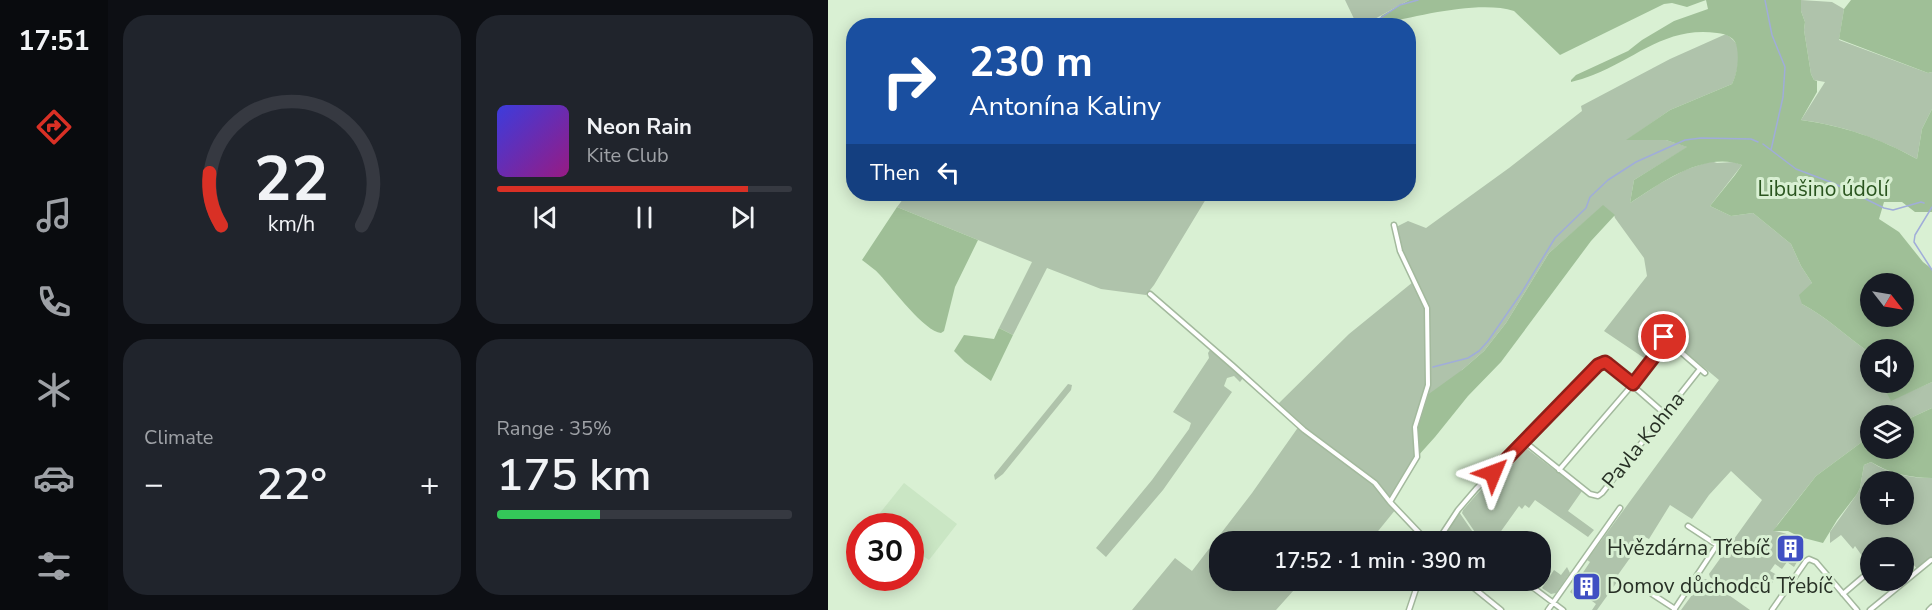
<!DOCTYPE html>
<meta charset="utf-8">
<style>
body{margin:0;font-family:"Nunito Sans",sans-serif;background:#20242c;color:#f1f3f6;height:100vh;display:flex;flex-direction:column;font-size:22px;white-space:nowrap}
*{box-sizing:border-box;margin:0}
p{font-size:20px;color:#9ea1a6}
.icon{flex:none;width:33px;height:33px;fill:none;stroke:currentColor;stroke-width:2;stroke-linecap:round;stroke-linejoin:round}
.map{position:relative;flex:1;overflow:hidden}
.drawer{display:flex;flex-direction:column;gap:15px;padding:15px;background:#0d0f14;width:720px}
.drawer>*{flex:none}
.top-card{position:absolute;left:18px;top:18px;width:570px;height:183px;border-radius:24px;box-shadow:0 3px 15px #0003;background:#1a4fa0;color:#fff;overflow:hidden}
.needle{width:39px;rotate:121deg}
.controls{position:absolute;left:1032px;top:273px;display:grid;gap:12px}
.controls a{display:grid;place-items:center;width:54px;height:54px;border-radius:50%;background:#171b24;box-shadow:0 3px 15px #0003;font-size:30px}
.speed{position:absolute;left:18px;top:513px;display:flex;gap:12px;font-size:30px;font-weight:700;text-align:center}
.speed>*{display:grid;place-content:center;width:78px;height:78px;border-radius:50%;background:#171b24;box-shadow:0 3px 15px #0003;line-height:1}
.speed .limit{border:9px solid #d22;background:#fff;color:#111}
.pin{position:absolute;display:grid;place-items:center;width:51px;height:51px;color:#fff;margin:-26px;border:3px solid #fff;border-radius:50%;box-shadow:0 2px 6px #0007}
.me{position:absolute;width:66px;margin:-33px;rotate:46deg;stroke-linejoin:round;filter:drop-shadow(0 0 4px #0008)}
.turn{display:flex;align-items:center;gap:21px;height:126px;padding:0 24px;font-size:27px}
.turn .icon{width:78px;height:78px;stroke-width:2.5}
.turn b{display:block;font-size:42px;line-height:51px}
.then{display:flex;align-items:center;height:57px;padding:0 24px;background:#0003;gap:12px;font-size:22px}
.big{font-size:45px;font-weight:600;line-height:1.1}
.drawer .tile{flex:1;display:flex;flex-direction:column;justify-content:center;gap:9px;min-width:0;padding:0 21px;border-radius:24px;background:#20242c}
.drawer .dial{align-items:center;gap:0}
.dial svg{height:156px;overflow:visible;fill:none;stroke:#363941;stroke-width:7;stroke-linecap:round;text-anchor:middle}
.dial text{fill:#f1f3f6;stroke:none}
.song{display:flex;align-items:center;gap:18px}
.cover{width:72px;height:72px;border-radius:9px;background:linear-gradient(135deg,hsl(240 70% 55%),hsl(310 70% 35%))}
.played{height:6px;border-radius:3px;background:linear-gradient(90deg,#d93025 85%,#363941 85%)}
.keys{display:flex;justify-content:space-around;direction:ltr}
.heat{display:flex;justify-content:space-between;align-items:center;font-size:33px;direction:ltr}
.charge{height:9px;border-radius:4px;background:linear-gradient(90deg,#34c759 35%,#363941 0)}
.drawer .tiles{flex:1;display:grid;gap:15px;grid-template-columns:repeat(2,1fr)}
.trip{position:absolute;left:381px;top:531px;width:342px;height:60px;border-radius:24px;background:#171b24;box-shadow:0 3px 15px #0003;font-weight:600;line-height:60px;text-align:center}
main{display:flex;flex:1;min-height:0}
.dock{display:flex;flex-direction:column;width:108px;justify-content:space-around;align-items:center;background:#090b0e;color:#9ea1a6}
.dock .icon{width:42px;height:42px}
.dock .active{color:#d93025}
.dock b{font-size:27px;color:#f1f3f6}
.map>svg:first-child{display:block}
</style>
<main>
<nav class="dock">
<b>17:51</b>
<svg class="icon active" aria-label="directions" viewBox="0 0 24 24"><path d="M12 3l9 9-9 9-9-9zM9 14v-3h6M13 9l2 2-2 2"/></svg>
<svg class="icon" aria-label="music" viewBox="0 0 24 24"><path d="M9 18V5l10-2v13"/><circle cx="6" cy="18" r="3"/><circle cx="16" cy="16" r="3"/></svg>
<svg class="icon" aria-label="phone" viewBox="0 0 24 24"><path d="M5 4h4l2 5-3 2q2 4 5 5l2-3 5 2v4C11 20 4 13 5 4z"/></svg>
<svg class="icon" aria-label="climate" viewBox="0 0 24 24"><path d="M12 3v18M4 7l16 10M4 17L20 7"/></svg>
<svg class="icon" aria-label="car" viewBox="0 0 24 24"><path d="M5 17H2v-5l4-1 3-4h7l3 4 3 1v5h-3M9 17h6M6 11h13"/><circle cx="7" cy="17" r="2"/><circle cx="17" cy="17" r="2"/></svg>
<svg class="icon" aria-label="filters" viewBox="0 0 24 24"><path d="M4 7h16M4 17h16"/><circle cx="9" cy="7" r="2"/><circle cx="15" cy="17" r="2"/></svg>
</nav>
<section class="drawer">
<div class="tiles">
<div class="tile dial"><svg viewBox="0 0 100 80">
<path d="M14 69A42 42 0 1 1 86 69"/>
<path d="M14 69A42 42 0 0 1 8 42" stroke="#d93025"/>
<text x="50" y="56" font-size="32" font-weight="700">22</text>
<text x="50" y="72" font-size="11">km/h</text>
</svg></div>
<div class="tile">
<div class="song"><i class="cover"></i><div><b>Neon Rain</b><p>Kite Club</p></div></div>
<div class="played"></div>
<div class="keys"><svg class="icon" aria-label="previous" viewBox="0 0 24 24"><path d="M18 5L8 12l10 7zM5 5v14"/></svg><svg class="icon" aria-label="pause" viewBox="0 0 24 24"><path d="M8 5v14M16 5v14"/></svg><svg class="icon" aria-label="next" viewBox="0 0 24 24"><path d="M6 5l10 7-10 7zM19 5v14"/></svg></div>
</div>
<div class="tile"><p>Climate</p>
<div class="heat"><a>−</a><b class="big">22°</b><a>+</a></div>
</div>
<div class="tile"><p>Range · 35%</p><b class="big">175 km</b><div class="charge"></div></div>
</div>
</section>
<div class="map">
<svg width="1104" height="610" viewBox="0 0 1104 610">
<rect width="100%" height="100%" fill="#d9f0d3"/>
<path fill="#cae6c4" d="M76,483L129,524L101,560L83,548L82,526H50L44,523Z"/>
<path fill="#afc3ab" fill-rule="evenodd" d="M517,0H581L534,26L529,25Z
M973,0L1004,2L1016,9L1011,40L1100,73L1104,72V109L1094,129L1089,159C1053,139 1014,125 973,120L997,82L986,80L983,74L976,30L977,22L973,11Z
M898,34C902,37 907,41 909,45C913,55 909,75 904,84L842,110L799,140H838L860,147L806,180L802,203L831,184L857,170L883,161L889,163L906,162L914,165L882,206L903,216L925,213L963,244L973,266L984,283L974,304C999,317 1019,337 1042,353V382L1053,383L1063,400L1104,382V408L1076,421V416H1042V436L988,476L950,524L946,531C957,533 968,536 974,546L971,549L972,557L966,567L959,562L954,569L947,564L942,571L949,575L946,580L942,579L945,582L936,594L926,587L929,582L924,579L920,584L911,579L899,590L882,577L881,574L934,500L903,471L881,495L864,519L842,505L821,539L817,537L787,579L789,582L769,610H764L768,604L756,595L768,579L762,574L747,596L742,592L762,562L759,560L891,380L836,334L816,358L776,331L819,276L816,258L787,218L786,215L775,206L721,253L678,323L656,351L634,370L589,457L562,502L568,509L542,541L392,542V580L474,581L448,610H304L347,558L364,571L424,493L471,426L450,404L521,334L585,282L572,251L568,227L580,221L598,228L681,168L754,111L753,106L842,59Z
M79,194H381L326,285L318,295L273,289L219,268L185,335L171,328L204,262L69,207Z
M382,350L415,378L412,382L406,376L399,378L396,386L404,392L335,490L278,557L268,548L324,480L361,429L363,423L345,412L381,358L380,353Z
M240,384L244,385L243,390L175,474L167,480L166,475Z
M698,448L754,491L740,511L766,530L760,537L707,500L701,508L697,505L694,509L691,506L666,541H653L634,513L635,510L649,494L695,449Z
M1043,462C1061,474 1082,478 1104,478V561L1091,571L1076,554V548H1042V567L1027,546L1025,549L1013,535L1002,543V532L1029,494L1032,488L1036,465ZM1042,482H1076V514H1042Z
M631,512L651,541L612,542Z
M739,567L742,573L728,593L723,594L714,588L726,570L733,575Z
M878,579L922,610H853L872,584L873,580Z"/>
<path fill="#9fbf97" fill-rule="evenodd" d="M581,0H973V11L977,22L976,30L983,74L986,80L989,81V92L973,120C1016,126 1051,138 1089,159L1094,129L1104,109V212H1087L1074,202H1056L1051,219L1071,232L1095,262L1104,269V382L1063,401L1053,383L1076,382V350H1042V353C1019,337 999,317 974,304L971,295L984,283L973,266L963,244L925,213L903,216L882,206L907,175L914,165C876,151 833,183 802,203L806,180L859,147L838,140H798L842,110L904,84C909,74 911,60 909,48C908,38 899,34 889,33C838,26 809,58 765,75C758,78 750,80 743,82V80L748,75L800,51L814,40L846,21L880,9L878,0L859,7L844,3L836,4L732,55L686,11C652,0 589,16 553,24V16ZM1042,284H1076V316H1042Z
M1023,0H1104V72L1100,73L1011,39L1016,9Z
M775,205L787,215L763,241L673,362L640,396L607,437L589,457L587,427L598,396L634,370L656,351L678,323L721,253Z
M69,207L150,240L127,287L116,331L113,333C97,332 64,288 52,275C47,269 40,265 34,260Z
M171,328L185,335L163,381L137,362L126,351L136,335L166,339Z
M1104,408V478C1082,478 1061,473 1043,462L1036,465L1032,488L1029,494L1009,520L995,543L972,537L960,531H945L988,476L1042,436V448H1076V421Z"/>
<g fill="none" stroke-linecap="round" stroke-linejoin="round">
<path stroke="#a0add9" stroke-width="1.5" d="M937,0L944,35L957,67L955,97L943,150
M535,23L551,19L572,5L590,0
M935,144L968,169L1005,183L1056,208L1065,210L1093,202L1096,203
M1104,207L1087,235L1086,242L1104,270
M605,367L640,358L651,351L660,341L694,292L727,238L758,208L762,197L780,180L808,162L857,140L873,138L923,139L930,142"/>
<defs>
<path id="minor" d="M322,294L405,366L476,430L547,483L562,502L600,542
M697,442L762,494L770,496L774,493L872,369
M731,470L805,384L839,340L877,373
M562,502L589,457L587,427L600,385L599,308L572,251L566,225
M609,542L630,510L648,489L774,363L780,364L837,414
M636,580L673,610
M695,580L735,610
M824,594L847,609
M1015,594L1042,571
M581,610L591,580
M720,610L792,508
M846,610L889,545L860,526
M944,610L978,561L981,559L988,562L1029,610
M1042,610L1103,560
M1101,610L1104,607"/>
</defs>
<use href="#minor" stroke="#a3b99d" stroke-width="7"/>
<use href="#minor" stroke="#fff" stroke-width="4"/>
</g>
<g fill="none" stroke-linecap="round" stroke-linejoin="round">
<defs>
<path id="route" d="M665,473L770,365L777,362L780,364L805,384L839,340L836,337"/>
</defs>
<use href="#route" stroke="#8d1f18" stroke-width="15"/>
<use href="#route" stroke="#d93025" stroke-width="10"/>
</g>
<defs>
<symbol id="building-square" viewBox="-11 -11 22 22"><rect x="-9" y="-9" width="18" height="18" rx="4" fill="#404fc3" stroke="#d9f0d3"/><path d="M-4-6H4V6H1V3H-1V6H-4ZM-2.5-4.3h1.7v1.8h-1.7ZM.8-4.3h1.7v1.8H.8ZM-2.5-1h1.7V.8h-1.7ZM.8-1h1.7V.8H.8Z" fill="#fff"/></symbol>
</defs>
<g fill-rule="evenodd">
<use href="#building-square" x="946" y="532" width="33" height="33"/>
<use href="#building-square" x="742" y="570" width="33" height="33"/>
</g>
<g text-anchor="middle" stroke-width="6" stroke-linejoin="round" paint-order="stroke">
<g font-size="21" fill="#2a551f" stroke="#d9f0d3">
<text x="995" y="196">Libušino údolí</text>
</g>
<g font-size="21" fill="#273025" stroke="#d9f0d3">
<text transform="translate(815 440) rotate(-51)" y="7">Pavla Kohna</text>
</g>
<g font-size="21" fill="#273025" stroke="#d9f0d3" text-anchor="end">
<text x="942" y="555">Hvězdárna Třebíč</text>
<text x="779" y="593" text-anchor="start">Domov důchodců Třebíč</text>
</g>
</g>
</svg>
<div class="controls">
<a><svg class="needle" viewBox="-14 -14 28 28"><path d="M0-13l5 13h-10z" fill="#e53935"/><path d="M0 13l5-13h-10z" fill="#9ea1a6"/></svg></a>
<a><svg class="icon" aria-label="sound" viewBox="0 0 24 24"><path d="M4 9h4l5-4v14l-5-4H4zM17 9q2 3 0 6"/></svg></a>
<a><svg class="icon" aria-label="layers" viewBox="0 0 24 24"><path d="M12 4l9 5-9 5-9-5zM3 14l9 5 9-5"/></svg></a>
<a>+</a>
<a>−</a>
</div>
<div class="speed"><div class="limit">30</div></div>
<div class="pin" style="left:836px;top:337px;background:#d93025"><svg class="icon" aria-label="arrive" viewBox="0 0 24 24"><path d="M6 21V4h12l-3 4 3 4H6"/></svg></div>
<svg class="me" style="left:665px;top:473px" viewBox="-20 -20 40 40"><path d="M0-17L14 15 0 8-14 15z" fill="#d93025" stroke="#fff" stroke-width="4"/></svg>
<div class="trip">17:52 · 1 min · 390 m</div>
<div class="top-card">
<div class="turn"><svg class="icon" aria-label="right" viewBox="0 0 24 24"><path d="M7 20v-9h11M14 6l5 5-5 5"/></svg><div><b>230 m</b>Antonína Kaliny</div></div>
<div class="then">Then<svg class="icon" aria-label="left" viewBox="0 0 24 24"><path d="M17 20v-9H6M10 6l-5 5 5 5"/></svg></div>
</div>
</div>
</main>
